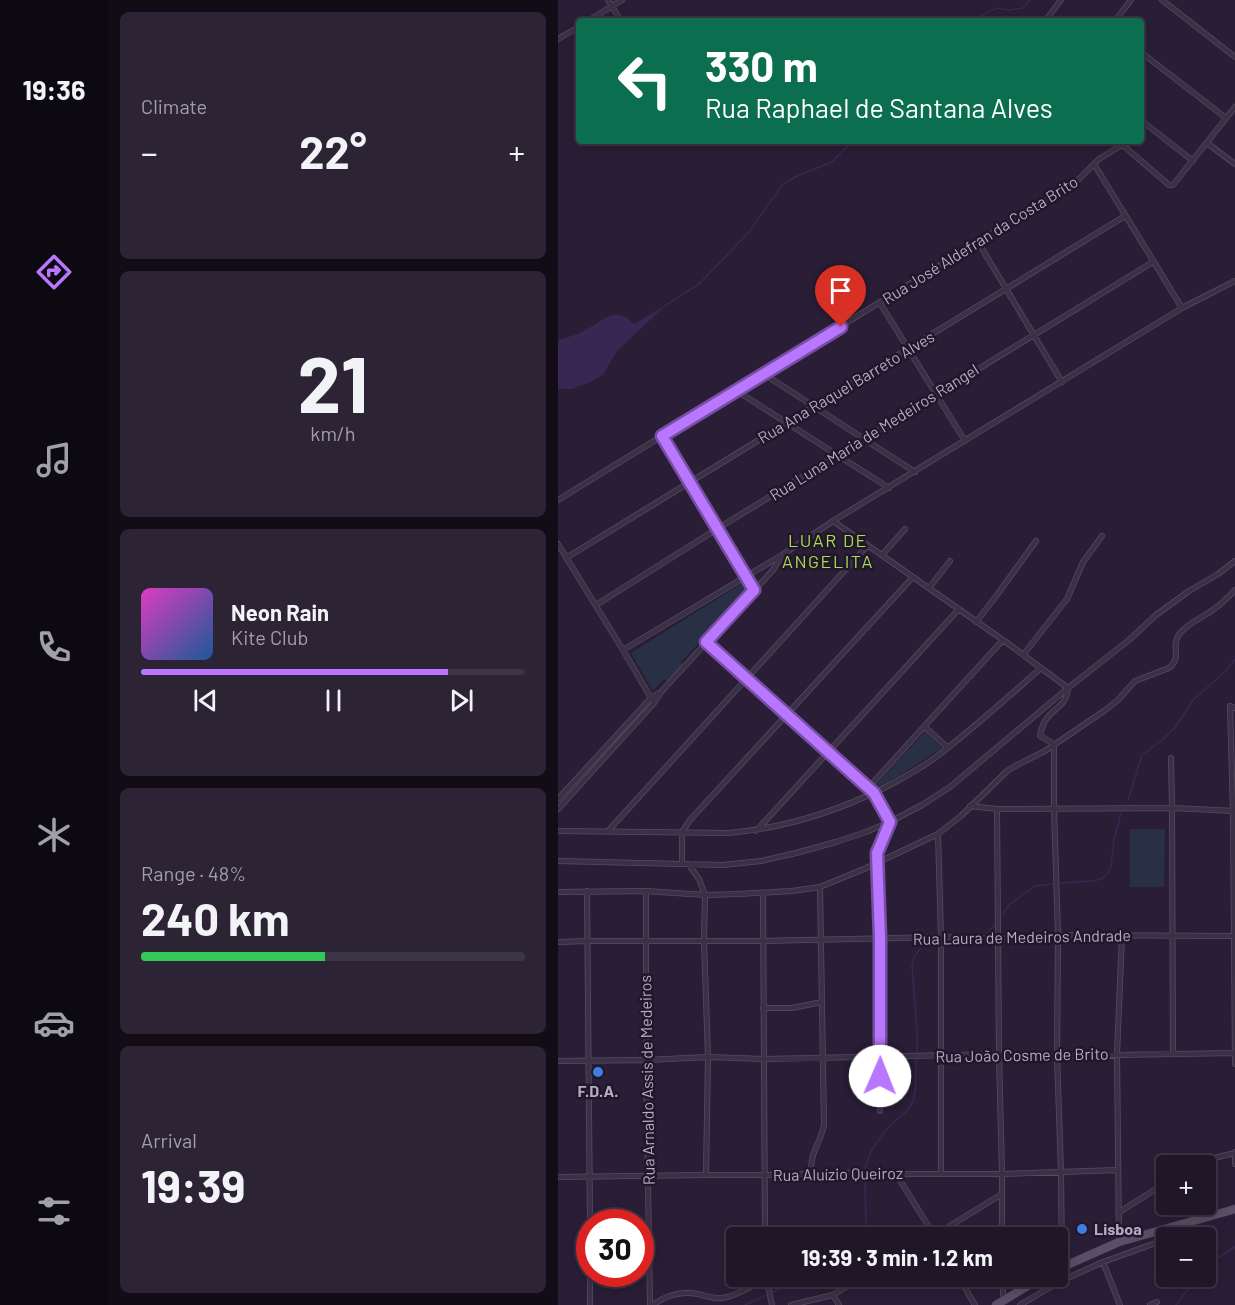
<!DOCTYPE html>
<meta charset="utf-8">
<style>
body{margin:0;font-family:Barlow,sans-serif;background:#2c2334;color:#f1f3f6;height:100vh;display:flex;flex-direction:column;font-size:22px;white-space:nowrap}
*{box-sizing:border-box;margin:0}
p{font-size:20px;color:#a19fa8}
.icon{flex:none;width:33px;height:33px;fill:none;stroke:currentColor;stroke-width:2;stroke-linecap:round;stroke-linejoin:round}
.map{position:relative;flex:1;overflow:hidden}
.side{display:flex;flex-direction:column;gap:12px;padding:12px;background:#110c16;width:450px}
.side>*{flex:none}
.hud{position:absolute;left:18px;top:18px;width:568px;height:126px;border-radius:6px;box-shadow:0 3px 15px #0003,0 0 0 2px #3c3545;background:#0b6e4f;color:#fff;overflow:hidden}
.fabs{position:absolute;left:598px;top:1155px;display:grid;gap:12px}
.fabs a{display:grid;place-items:center;width:60px;height:60px;border-radius:6px;background:#1f1628;box-shadow:0 3px 15px #0003,0 0 0 2px #3c3545;font-size:30px}
.speed{position:absolute;left:18px;top:1209px;display:flex;gap:12px;font-size:30px;font-weight:700;text-align:center}
.speed>*{display:grid;place-content:center;width:78px;height:78px;border-radius:50%;background:#1f1628;box-shadow:0 3px 15px #0003,0 0 0 2px #3c3545;line-height:1}
.speed .limit{border:9px solid #d22;background:#fff;color:#111}
.pin{position:absolute;display:grid;place-items:center;width:51px;height:51px;color:#fff;margin:-62px -26px;border-radius:50% 50% 50% 0;rotate:-45deg;box-shadow:0 0 6px #0007}
.pin .icon{rotate:45deg}
.me{position:absolute;width:66px;margin:-33px;rotate:1deg;stroke-linejoin:round;filter:drop-shadow(0 0 4px #0008)}
.turn{display:flex;align-items:center;gap:21px;height:126px;padding:0 30px;font-size:27px}
.turn .icon{width:78px;height:78px;stroke-width:2.5}
.turn b{display:block;font-size:42px;line-height:51px}
.big{font-size:45px;font-weight:700;line-height:1.1}
.side .card{flex:1;display:flex;flex-direction:column;justify-content:center;gap:9px;min-width:0;padding:0 21px;border-radius:9px;background:#2c2334}
.side .dial{align-items:center;gap:0}
.dial b{font-size:78px;line-height:1}
.song{display:flex;align-items:center;gap:18px}
.cover{width:72px;height:72px;border-radius:9px;background:linear-gradient(135deg,hsl(310 70% 55%),hsl(210 70% 35%))}
.played{height:6px;border-radius:3px;background:linear-gradient(90deg,#b976fe 80%,#3c3545 80%)}
.keys{display:flex;justify-content:space-around;direction:ltr}
.heat{display:flex;justify-content:space-between;align-items:center;font-size:33px;direction:ltr}
.charge{height:9px;border-radius:4px;background:linear-gradient(90deg,#34c759 48%,#3c3545 0)}
.trip{position:absolute;left:168px;top:1227px;width:342px;height:60px;border-radius:6px;background:#1f1628;box-shadow:0 3px 15px #0003,0 0 0 2px #3c3545;font-weight:700;line-height:60px;text-align:center}
main{display:flex;flex:1;min-height:0}
.tab-bar{display:flex;flex-direction:column;width:108px;justify-content:space-around;align-items:center;background:#0c0910;color:#a19fa8}
.tab-bar .icon{width:42px;height:42px}
.tab-bar .current{color:#b976fe}
.tab-bar b{font-size:27px;color:#f1f3f6}
.map>svg:first-child{display:block}
</style>
<main>
<nav class="tab-bar">
<b>19:36</b>
<svg class="icon current" aria-label="directions" viewBox="0 0 24 24"><path d="M12 3l9 9-9 9-9-9zM9 14v-3h6M13 9l2 2-2 2"/></svg>
<svg class="icon" aria-label="music" viewBox="0 0 24 24"><path d="M9 18V5l10-2v13"/><circle cx="6" cy="18" r="3"/><circle cx="16" cy="16" r="3"/></svg>
<svg class="icon" aria-label="phone" viewBox="0 0 24 24"><path d="M5 4h4l2 5-3 2q2 4 5 5l2-3 5 2v4C11 20 4 13 5 4z"/></svg>
<svg class="icon" aria-label="climate" viewBox="0 0 24 24"><path d="M12 3v18M4 7l16 10M4 17L20 7"/></svg>
<svg class="icon" aria-label="car" viewBox="0 0 24 24"><path d="M5 17H2v-5l4-1 3-4h7l3 4 3 1v5h-3M9 17h6M6 11h13"/><circle cx="7" cy="17" r="2"/><circle cx="17" cy="17" r="2"/></svg>
<svg class="icon" aria-label="filters" viewBox="0 0 24 24"><path d="M4 7h16M4 17h16"/><circle cx="9" cy="7" r="2"/><circle cx="15" cy="17" r="2"/></svg>
</nav>
<section class="side">
<div class="card"><p>Climate</p>
<div class="heat"><a>−</a><b class="big">22°</b><a>+</a></div>
</div>
<div class="card dial"><b>21</b><p>km/h</p></div>
<div class="card">
<div class="song"><i class="cover"></i><div><b>Neon Rain</b><p>Kite Club</p></div></div>
<div class="played"></div>
<div class="keys"><svg class="icon" aria-label="previous" viewBox="0 0 24 24"><path d="M18 5L8 12l10 7zM5 5v14"/></svg><svg class="icon" aria-label="pause" viewBox="0 0 24 24"><path d="M8 5v14M16 5v14"/></svg><svg class="icon" aria-label="next" viewBox="0 0 24 24"><path d="M6 5l10 7-10 7zM19 5v14"/></svg></div>
</div>
<div class="card"><p>Range · 48%</p><b class="big">240 km</b><div class="charge"></div></div>
<div class="card"><p>Arrival</p><b class="big">19:39</b></div>
</section>
<div class="map">
<svg width="677" height="1305" viewBox="0 0 677 1305">
<rect width="100%" height="100%" fill="#291e36"/>
<path fill="#293045" d="M185,583L190,591L123,662L125,665L110,682L106,679L95,691L73,653Z
M367,732L384,748L328,784L316,787Z
M572,829H607L606,887H572Z"/>
<path fill="#3a2652" d="M108,305L59,351L45,375L30,383L14,389H0V340C11,337 21,334 31,328C49,318 58,306 76,324Z"/>
<g fill="none" stroke-linecap="round" stroke-linejoin="round">
<path stroke="#3a2652" stroke-width="1.5" d="M417,21L421,17L438,8L451,10L465,8L472,0
M108,305L141,284L191,232L224,185L237,177L274,162L288,148L293,141
M570,800L584,755L605,739L616,729L635,700L669,670L677,659
M503,883L534,881L544,879L549,874L553,866L556,840L563,813
M444,915L452,904L477,886L494,884
M429,934L437,924
M387,945H418L423,941
M359,1053V1029L354,966L356,957L364,946L378,945
M307,1169C311,1150 323,1134 337,1121C341,1117 347,1113 351,1108C360,1096 357,1075 358,1061
M306,1238L308,1232L307,1174
M648,1265L677,1247
M213,1293L248,1276
M187,1305L209,1295
M618,1305L630,1289L636,1276"/>
<defs>
<path id="minor" d="M50,0L63,21
M604,0L677,57
M30,21L64,0
M487,21L503,0
M557,21L573,0
M0,39L21,27
M584,53L668,118
M584,121L635,161
M560,141L611,185H615L677,107
M649,143L677,164
M536,164L624,308
M420,242L504,382
M322,303L407,441
M206,374L357,472
M179,391L331,488
M104,436L196,590
M0,500L519,181L541,159L564,145
M275,521L445,640L510,688C508,708 495,707 487,721C484,726 483,731 482,736L496,744V808L500,935L499,1056L503,1172L504,1267
M0,544L65,650L96,703
M324,555L347,529
M8,558L567,216
M371,588L392,561
M38,605L159,529L595,262
M418,622L439,595L478,541
M148,642L316,793L332,822L319,853L320,862L323,1057L322,1111
M65,650L224,555L275,521L624,308L677,281
M465,655L509,599L525,562L544,536
M677,708L672,706L675,811L677,1064
M367,727L390,748
M613,758L614,808L615,1054
M310,788L445,640
M0,799L93,698L101,693
M412,806L439,809L614,808L677,811
M0,809L96,703L103,692L215,570L224,555
M439,809L441,1054L444,1174V1238
M0,831L171,833C227,828 278,812 328,787C346,777 366,767 382,754C417,727 450,697 483,668
M50,831L310,545
M198,831L401,609
M380,834L383,937V1173
M0,861L165,865L203,861L238,853L278,842L308,832L332,822L364,805L392,787L510,688L571,640L598,615L631,591L660,574L677,561
M124,864V832L132,820L355,577
M130,864L141,879L147,895L146,941L150,1057L148,1175
M29,891L32,1222
M88,891V1060L92,1305
M0,892L88,891L147,895L180,894L234,891L262,887L306,869L380,834L404,815L449,771L459,765L487,751L546,711L560,700L577,681L611,668C624,657 614,649 619,638C625,625 645,618 656,609C664,604 670,597 677,590
M205,893L207,1238
M0,942L29,941H204L383,937L440,939L500,935L677,936
M205,1008H234L264,1002
M0,1061L88,1060L150,1057L206,1059L441,1054L499,1056L677,1053
M677,1152V1164
M642,1166L656,1158L677,1153
M253,1174C252,1151 262,1145 266,1125L262,887
M338,1174L376,1235
M0,1177L148,1175H207L313,1172L338,1174H444L560,1170
M560,1213L609,1182
M372,1238L444,1194
M561,1242L559,1054L564,935
M545,1262L562,1305
M32,1274V1305
M208,1276L214,1305
M400,1276L417,1305
M445,1276V1301
M275,1295L281,1305
M95,1305C108,1295 124,1291 140,1294C148,1296 156,1299 164,1298C179,1296 195,1285 208,1279
M233,1305L275,1295L306,1276
M462,1305L503,1281L545,1262L595,1244
M592,1305L599,1302"/>
<path id="primary" d="M500,1269L561,1242L677,1209
M438,1305L486,1276"/>
</defs>
<use href="#minor" stroke="#564c62" stroke-width="6"/>
<use href="#primary" stroke="#41384d" stroke-width="9"/>
<use href="#minor" stroke="#3b3147" stroke-width="4.5"/>
<use href="#primary" stroke="#5a4f67" stroke-width="8"/>
</g>
<g fill="none" stroke-linecap="round" stroke-linejoin="round">
<defs>
<path id="route" d="M283,327L104,436L196,590L148,642L316,793L332,822L319,853L322,938V1076"/>
</defs>
<use href="#route" stroke="#784da5" stroke-width="15"/>
<use href="#route" stroke="#b976fe" stroke-width="10"/>
</g>
<g fill="#3f7fe0" stroke="#20172b" stroke-width="2">
<circle cx="40" cy="1072" r="6"/>
<circle cx="524" cy="1229" r="6"/>
</g>
<g text-anchor="middle" stroke-width="5" stroke-linejoin="round" paint-order="stroke">
<g font-size="16" fill="#b7abc4" stroke="#20172b">
<text transform="translate(422 240) rotate(-32)" y="6">Rua José Aldefran da Costa Brito</text>
<text transform="translate(288 387) rotate(-31)" y="6">Rua Ana Raquel Barreto Alves</text>
<text transform="translate(316 432) rotate(-32)" y="6">Rua Luna Maria de Medeiros Rangel</text>
<text transform="translate(464 937) rotate(-1)" y="6">Rua Laura de Medeiros Andrade</text>
<text transform="translate(464 1055) rotate(-1)" y="6">Rua João Cosme de Brito</text>
<text transform="translate(89 1080) rotate(-91)" y="6">Rua Arnaldo Assis de Medeiros</text>
<text transform="translate(280 1174) rotate(-1)" y="6">Rua Aluízio Queiroz</text>
</g>
<g font-size="16" font-weight="bold" fill="#b7abc4" stroke="#20172b">
<text x="40" y="1097">F.D.A.</text>
<text x="536" y="1235" text-anchor="start">Lisboa</text>
</g>
<g font-size="18" letter-spacing="1.5" fill="#aed951" stroke="#20172b">
<text x="270" y="547">LUAR DE<tspan x="270" dy="21">ANGELITA</tspan></text>
</g>
</g>
</svg>
<div class="fabs">
<a>+</a>
<a>−</a>
</div>
<div class="speed"><div class="limit">30</div></div>
<div class="pin" style="left:283px;top:327px;background:#d93025"><svg class="icon" aria-label="arrive" viewBox="0 0 24 24"><path d="M6 21V4h12l-3 4 3 4H6"/></svg></div>
<svg class="me" style="left:322px;top:1076px" viewBox="-20 -20 40 40"><circle r="19" fill="#fff"/><path d="M0-13L10 11 0 6-10 11z" fill="#b976fe"/></svg>
<div class="trip">19:39 · 3 min · 1.2 km</div>
<div class="hud">
<div class="turn"><svg class="icon" aria-label="left" viewBox="0 0 24 24"><path d="M17 20v-9H6M10 6l-5 5 5 5"/></svg><div><b>330 m</b>Rua Raphael de Santana Alves</div></div>
</div>
</div>
</main>
